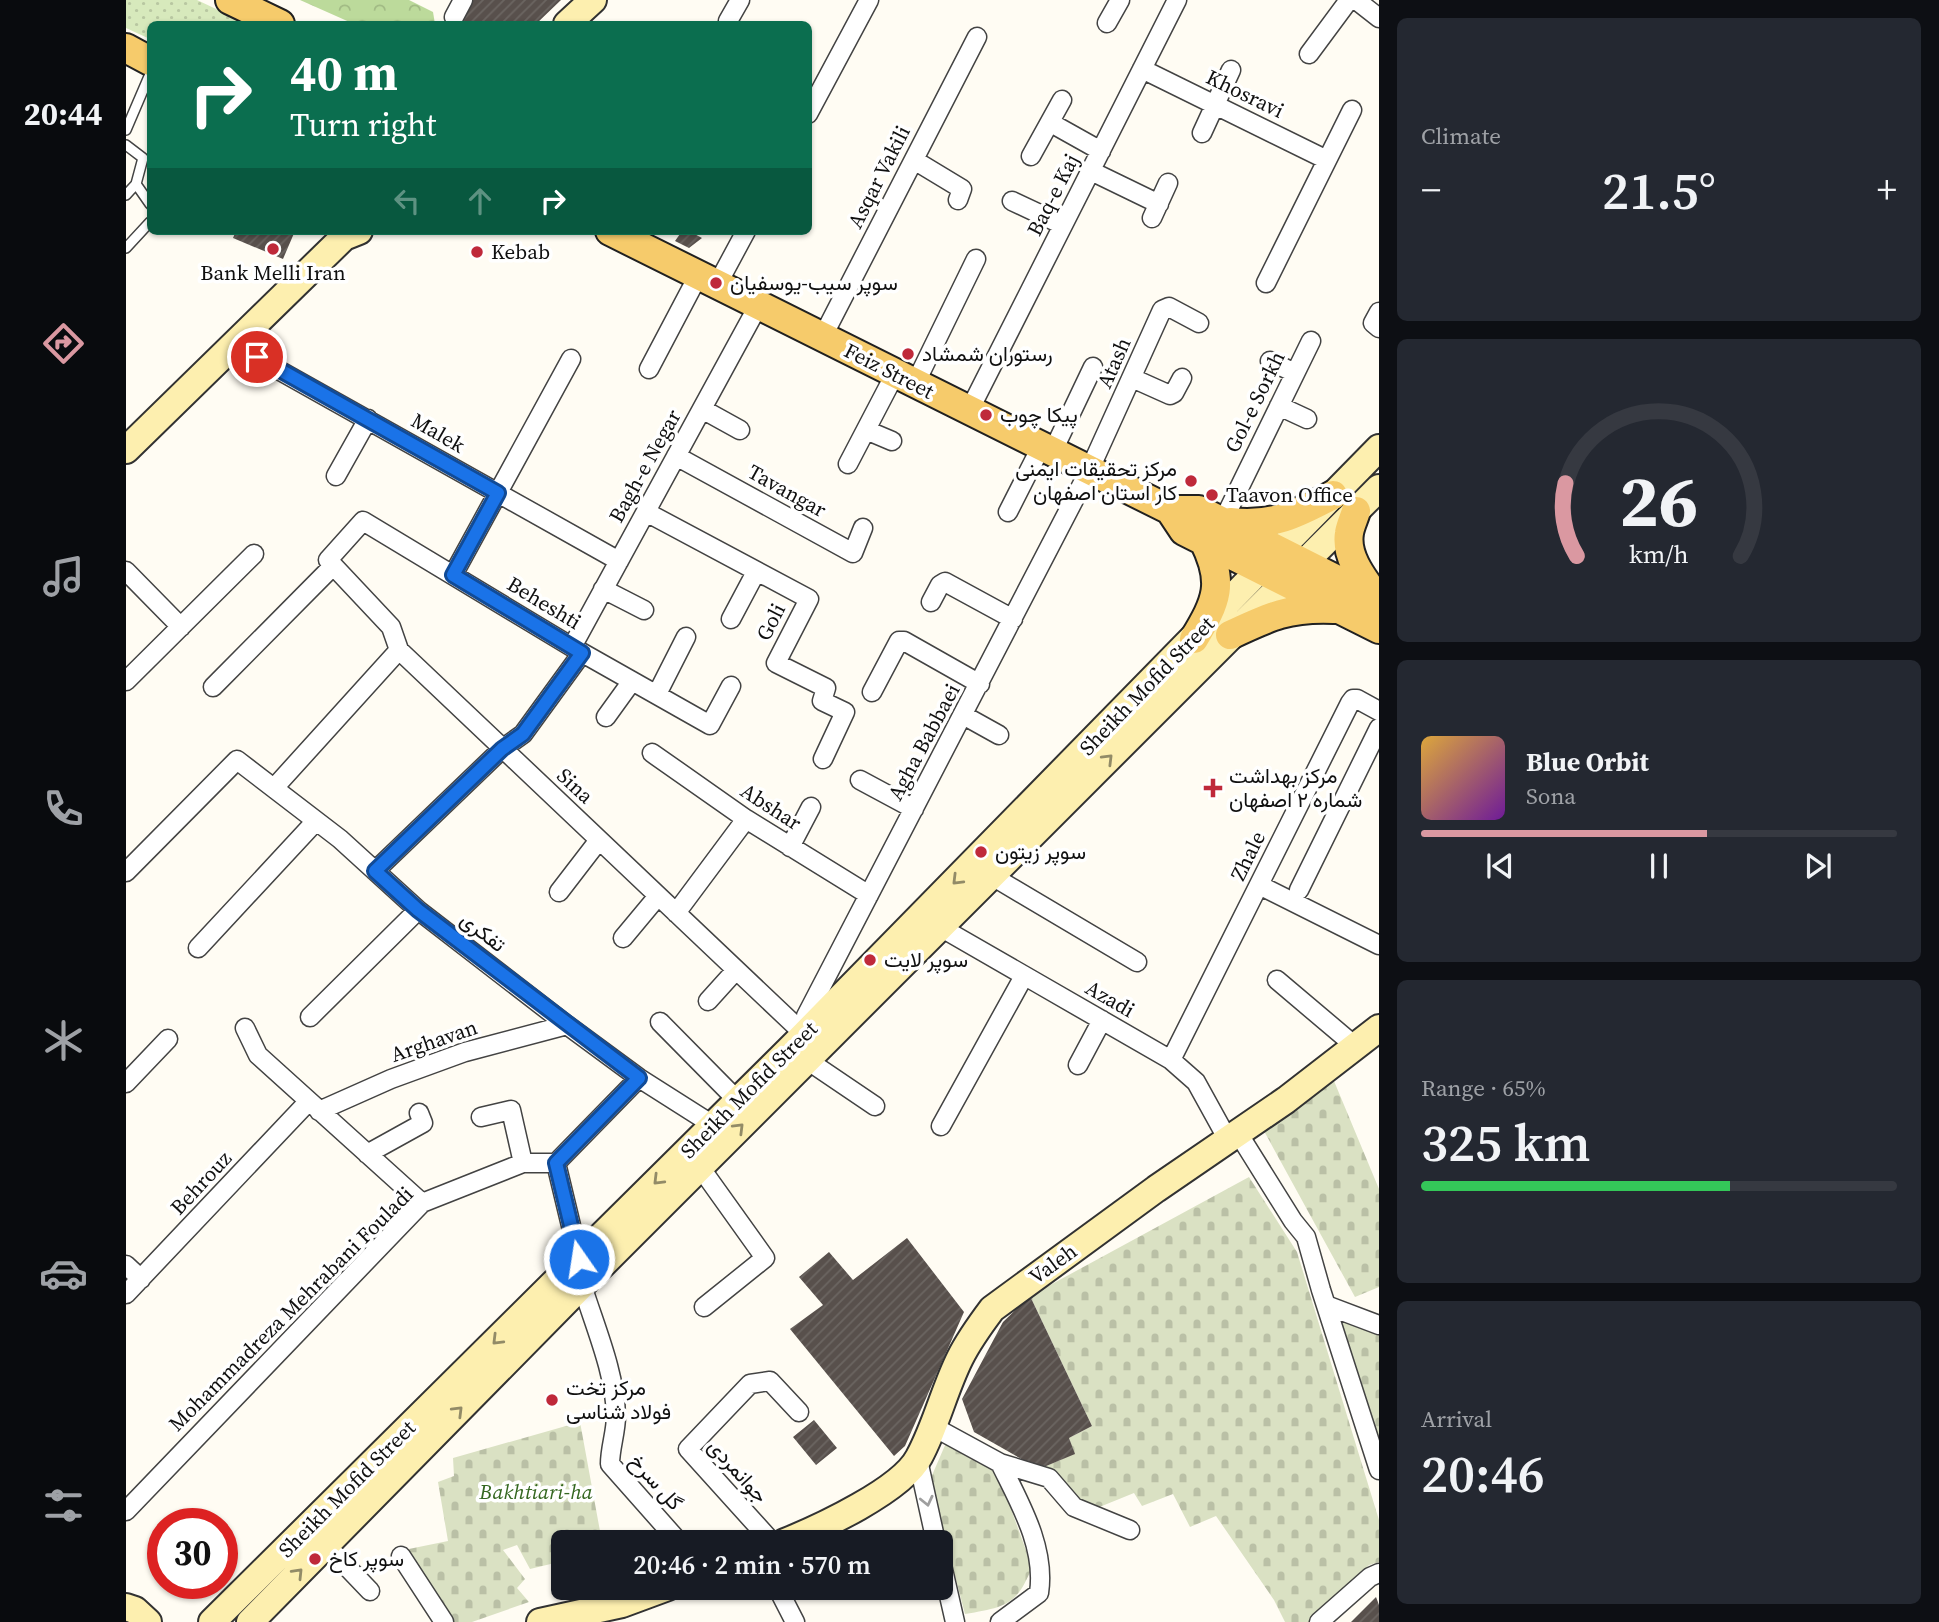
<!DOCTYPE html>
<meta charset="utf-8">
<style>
body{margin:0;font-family:"Source Serif 4",Vazirmatn,serif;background:#242831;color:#f1f3f6;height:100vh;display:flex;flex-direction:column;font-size:26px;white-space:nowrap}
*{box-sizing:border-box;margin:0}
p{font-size:23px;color:#9ea1a6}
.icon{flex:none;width:38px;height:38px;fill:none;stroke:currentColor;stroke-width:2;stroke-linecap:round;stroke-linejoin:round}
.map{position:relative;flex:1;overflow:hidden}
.details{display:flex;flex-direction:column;gap:18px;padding:18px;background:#0d0f14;width:560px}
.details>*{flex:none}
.banner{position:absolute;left:21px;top:21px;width:665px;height:214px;border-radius:10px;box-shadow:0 2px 5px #0004;background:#0b6e4f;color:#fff;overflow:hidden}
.speed{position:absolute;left:21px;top:1508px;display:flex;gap:14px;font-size:35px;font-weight:700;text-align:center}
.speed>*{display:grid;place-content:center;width:91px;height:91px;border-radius:50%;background:#171b24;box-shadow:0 2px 5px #0004;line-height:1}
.speed .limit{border:10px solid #d22;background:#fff;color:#111}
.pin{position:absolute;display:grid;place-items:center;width:60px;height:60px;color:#fff;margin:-30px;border:4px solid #fff;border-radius:50%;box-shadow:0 2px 7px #0007}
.me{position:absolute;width:77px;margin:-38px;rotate:347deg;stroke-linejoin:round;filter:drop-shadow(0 0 5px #0008)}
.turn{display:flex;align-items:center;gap:24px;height:147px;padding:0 28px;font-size:32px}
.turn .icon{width:91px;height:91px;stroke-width:2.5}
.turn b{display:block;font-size:49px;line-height:60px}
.lanes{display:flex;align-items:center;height:66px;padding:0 28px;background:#0003;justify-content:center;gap:35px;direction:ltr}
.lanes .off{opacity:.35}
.big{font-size:52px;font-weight:600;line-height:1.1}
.details .widget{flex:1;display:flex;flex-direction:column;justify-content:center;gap:10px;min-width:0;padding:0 24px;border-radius:10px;background:#242831}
.details .dial{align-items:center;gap:0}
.dial svg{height:182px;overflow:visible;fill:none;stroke:#363941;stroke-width:7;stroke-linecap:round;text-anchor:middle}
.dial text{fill:#f1f3f6;stroke:none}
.song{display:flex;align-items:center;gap:21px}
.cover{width:84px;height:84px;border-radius:10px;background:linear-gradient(135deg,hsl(40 70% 55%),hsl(280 70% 35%))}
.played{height:7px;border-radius:4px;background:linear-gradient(90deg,#da98a1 60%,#363941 60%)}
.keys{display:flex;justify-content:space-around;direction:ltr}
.heat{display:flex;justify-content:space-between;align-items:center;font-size:38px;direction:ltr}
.charge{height:10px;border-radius:5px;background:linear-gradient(90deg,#34c759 65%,#363941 0)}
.trip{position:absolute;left:425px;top:1530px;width:402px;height:70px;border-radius:10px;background:#171b24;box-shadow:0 2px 5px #0004;font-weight:600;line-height:70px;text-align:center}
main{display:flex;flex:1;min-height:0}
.menu{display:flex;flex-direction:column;width:126px;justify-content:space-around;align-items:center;background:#090b0e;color:#9ea1a6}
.menu .icon{width:49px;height:49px}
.menu .current{color:#da98a1}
.menu b{font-size:32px;color:#f1f3f6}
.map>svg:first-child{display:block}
</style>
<main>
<nav class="menu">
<b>20:44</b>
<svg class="icon current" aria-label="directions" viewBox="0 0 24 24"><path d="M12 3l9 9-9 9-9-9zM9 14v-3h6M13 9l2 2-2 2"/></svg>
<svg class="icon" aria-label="music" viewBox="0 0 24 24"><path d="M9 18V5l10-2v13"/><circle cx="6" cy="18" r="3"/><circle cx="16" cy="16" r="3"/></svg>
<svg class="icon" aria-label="phone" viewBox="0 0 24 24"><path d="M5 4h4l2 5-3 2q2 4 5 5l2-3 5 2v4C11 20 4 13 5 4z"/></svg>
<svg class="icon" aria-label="climate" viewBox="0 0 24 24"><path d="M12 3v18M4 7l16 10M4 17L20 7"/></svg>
<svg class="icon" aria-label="car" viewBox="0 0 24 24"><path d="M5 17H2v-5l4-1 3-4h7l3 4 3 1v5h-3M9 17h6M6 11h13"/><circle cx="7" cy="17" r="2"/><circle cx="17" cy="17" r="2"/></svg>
<svg class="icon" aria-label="filters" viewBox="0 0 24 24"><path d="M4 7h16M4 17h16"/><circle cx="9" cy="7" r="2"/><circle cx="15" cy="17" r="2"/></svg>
</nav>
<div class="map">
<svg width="1253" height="1622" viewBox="0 0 1253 1622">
<defs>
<pattern id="forest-crowns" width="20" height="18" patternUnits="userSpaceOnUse" patternTransform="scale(1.75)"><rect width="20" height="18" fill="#bcda9b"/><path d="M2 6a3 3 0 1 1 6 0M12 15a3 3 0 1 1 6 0" fill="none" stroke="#a1ba84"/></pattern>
<pattern id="cemetery-stones" width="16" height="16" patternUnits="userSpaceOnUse" patternTransform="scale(1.75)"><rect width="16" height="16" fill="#dae1c3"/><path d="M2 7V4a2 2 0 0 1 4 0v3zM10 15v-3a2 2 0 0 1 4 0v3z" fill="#bac0a6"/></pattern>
<pattern id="park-dots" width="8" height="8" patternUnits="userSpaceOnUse" patternTransform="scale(1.75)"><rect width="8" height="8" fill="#d7e9bc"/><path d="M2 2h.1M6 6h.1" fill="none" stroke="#b8c7a1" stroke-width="1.8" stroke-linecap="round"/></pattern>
<pattern id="building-hatch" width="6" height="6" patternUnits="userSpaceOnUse" patternTransform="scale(1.75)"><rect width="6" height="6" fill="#58504c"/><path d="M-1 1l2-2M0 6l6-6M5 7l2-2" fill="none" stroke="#6b6561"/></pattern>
</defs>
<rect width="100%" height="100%" fill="#fffcf3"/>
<path fill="url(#forest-crowns)" d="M174,0H283L307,12L309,24H228Z"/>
<path fill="url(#cemetery-stones)" d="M1208,1081L1253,1189V1287L1229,1297L1138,1131Z
M1123,1177L1171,1252L1253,1520V1562L1243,1565L1186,1622H1159L1148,1600L1090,1516L1064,1527L1047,1494L1016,1506L1008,1493L971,1508L953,1501L937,1479L913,1469L948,1454L943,1438L966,1426L904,1296Z
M1212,1318L1253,1335V1445Z
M454,1422L476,1542H438L437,1561L404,1569L391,1545L377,1550L399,1579L391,1588L403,1602L346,1622H324L278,1550L322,1541L312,1482L328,1476L327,1458Z
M820,1443L872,1473L906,1567C891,1606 878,1607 839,1614L804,1480Z"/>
<path fill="url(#park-dots)" d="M0,0H71L122,24H24V39L0,28Z"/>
<path fill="url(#building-hatch)" d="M347,0H435L410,24H346L336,20Z
M110,231H169L157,259L107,238Z
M556,231H563L576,238L563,248L549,241Z
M781,1238L838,1312L779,1446L768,1456L664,1329L697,1305L673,1277L703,1252L727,1280Z
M904,1296L966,1426L943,1438L949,1454L913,1469L848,1432L836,1399L877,1322Z
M688,1420L711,1448L690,1465L667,1437Z
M1250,1597L1253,1605V1622H1225Z"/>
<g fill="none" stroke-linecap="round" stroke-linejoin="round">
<defs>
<path id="lane" d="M0,130L24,74
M0,145L17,158L10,184L0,195
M10,184L24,204
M0,248L24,222"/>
<path id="street" d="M1230,0L1253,18
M328,17L337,0
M602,21L614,0
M981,23L994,0
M1183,54L1223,0
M1016,69L1201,160
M682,114L743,0
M925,123L975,151
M1076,133L1105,70
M905,156L936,100
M788,160L836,189L832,200
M965,171L1033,204
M886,201L937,225
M1026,218L1042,183
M1140,283L1226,110
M591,285L620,231
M1253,312L1247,323L1253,328
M696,338L851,37
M108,345L493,561
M1144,361L1169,373
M523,369L572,276
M1006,378L1044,395L1048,393L1056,378
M789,384L850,259
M1153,406L1181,419
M576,409L614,430
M843,411L1051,0
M740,430L766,441
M926,453L967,367
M550,456L727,553L737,528
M722,464L769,374
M210,476L242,419
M520,512L683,599L650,663L700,688L696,701L719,712L697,759
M882,512L915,447
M1097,521L1185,341
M0,571L55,627
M327,575L445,359
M477,589L518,610
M805,602L814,585L819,582L887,619
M605,619L630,572
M446,647L632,306
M0,681L128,554
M605,686L584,725L446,647L237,521L202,560L265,627L273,650L678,1034
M87,687L207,566
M746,692L773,641H778L854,684
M531,694L560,637
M837,715L873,735
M480,717L506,681
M526,753L620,819L743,895
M734,780L788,809
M148,788L273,650
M664,847L685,807
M249,871L376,749L397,734L456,653
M0,872L111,760L214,839L292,910L441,1025L513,1078L587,1125
M866,876L1011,962
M1133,885L1253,945
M1173,890L1253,728
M433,892L473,840
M550,913L620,819
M814,927L1045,1060L1070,1082L1102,1140
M497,938L532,896
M72,948L190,821
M1151,980L1229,1046
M582,1001L610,970
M184,1017L292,910
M534,1022L612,1101
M119,1028L132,1055L296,1203
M678,1034L680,1016L963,471L1036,310L1043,307L1073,323
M681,1060L749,1106
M1045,1060L1224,703L1227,699H1231L1253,711
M952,1065L976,1020
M0,1083L42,1039
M193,1111L265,1079L339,1052L441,1025
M355,1117L385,1110L397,1163
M815,1126L898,976
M1112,1133L1167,1221L1180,1237L1195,1290L1253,1470
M241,1154L297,1123L293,1113
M430,1163L453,1259
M574,1167L639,1258L578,1307
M0,1265L15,1279
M456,1285C469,1327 489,1372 490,1416C490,1432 484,1448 484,1464L553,1542
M0,1294L182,1102
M1200,1305L1253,1325
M806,1426L874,1463L923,1478L948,1507L1004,1530
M792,1460L810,1542
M874,1463C893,1502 920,1547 913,1593L874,1622
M0,1511L296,1203L397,1163H430L513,1078
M646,1542L562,1449L624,1384L644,1381L673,1412
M200,1545L244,1591
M275,1556L318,1622
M816,1565L829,1622
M651,1587L669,1622
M1193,1622L1244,1577L1253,1573"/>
<path id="secondary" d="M441,24L467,0
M0,450L218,237L233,231
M659,1542C694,1528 776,1490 793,1457C810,1426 818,1390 834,1358C843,1340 854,1325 866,1309L1030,1189L1160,1100L1253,1028
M0,1607L9,1610L22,1622
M86,1622L669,1044L1253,448
M124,1622L456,1285L1253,488
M414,1622L496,1604L542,1587"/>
<path id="primary" d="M104,0L154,24
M0,48L24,61
M484,231L1044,510H1073L1253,601
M1044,510L1058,531L1253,629
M1230,511C1228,518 1224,526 1223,533C1219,557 1238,580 1251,598
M1104,522C1147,527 1171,514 1207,495
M1104,635C1144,616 1163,607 1208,609
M1068,639C1091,601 1099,583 1078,541"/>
</defs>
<use href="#lane" stroke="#434343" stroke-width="12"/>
<use href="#street" stroke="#434343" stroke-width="21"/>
<use href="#secondary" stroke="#323232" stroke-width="30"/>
<use href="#primary" stroke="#212121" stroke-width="32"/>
<use href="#lane" stroke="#fff" stroke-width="9"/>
<use href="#street" stroke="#fff" stroke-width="18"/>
<use href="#secondary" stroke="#fdefaf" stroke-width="26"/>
<use href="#primary" stroke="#f6cb6b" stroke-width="28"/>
</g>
<defs><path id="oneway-chevron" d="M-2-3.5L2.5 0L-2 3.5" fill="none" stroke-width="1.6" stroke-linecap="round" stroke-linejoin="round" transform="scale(1.75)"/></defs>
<g stroke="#928b67">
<use href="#oneway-chevron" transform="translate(982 759) rotate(-45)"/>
<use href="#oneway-chevron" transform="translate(831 880) rotate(135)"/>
<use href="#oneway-chevron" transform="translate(613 1128) rotate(-45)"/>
<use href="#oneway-chevron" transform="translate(532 1180) rotate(135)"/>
<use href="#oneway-chevron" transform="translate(371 1340) rotate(135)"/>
<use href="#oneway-chevron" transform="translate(332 1411) rotate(-45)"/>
<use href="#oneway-chevron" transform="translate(172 1573) rotate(-46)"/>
</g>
<use stroke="#9f9f9f" href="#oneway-chevron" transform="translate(801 1501) rotate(77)"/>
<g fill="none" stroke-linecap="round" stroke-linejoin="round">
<defs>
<path id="route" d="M131,357L372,493L327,575L456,653L397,734L376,749L249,871L292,910L513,1078L430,1163L453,1259"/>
</defs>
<use href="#route" stroke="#114b97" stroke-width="18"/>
<use href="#route" stroke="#1a73e8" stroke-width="12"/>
</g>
<g fill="#bf293a" stroke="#fff" stroke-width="2.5">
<circle cx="147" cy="249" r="7"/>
<circle cx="351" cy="252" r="7"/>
<circle cx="590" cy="283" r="7"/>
<circle cx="782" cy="354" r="7"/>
<circle cx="860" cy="415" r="7"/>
<circle cx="1065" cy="481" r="7"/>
<circle cx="1086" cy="495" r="7"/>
<path d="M1083.5 777.5h7v7h7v7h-7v7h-7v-7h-7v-7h7z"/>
<circle cx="855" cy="852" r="7"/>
<circle cx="744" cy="960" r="7"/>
<circle cx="426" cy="1400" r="7"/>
<circle cx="189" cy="1559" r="7"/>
</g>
<g text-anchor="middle" stroke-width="7" stroke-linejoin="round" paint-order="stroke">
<g font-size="21" fill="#101010" stroke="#fff">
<text transform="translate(1119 94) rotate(26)" y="7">Khosravi</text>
<text transform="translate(753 177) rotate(-63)" y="7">Asqar Vakili</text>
<text transform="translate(927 195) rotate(-63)" y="7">Baq-e Kaj</text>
<text transform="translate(988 363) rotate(-66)" y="7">Atash</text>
<text transform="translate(763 371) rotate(27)" y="7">Feiz Street</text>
<text transform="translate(1129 402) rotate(-64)" y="7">Gol-e Sorkh</text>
<text transform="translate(312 433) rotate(30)" y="7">Malek</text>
<text transform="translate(519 466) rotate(-61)" y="7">Bagh-e Negar</text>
<text transform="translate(661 491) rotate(29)" y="7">Tavangar</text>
<text transform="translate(418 603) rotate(31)" y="7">Beheshti</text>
<text transform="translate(645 622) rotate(-63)" y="7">Goli</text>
<text transform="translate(1021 686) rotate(-46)" y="7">Sheikh Mofid Street</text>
<text transform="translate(798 742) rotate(-62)" y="7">Agha Babbaei</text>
<text transform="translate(449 786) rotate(43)" y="7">Sina</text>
<text transform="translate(645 807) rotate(33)" y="7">Abshar</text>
<text transform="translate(1122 856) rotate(-64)" y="7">Zhale</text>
<text transform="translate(357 932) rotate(38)" y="7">تفکری</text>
<text transform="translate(984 999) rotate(30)" y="7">Azadi</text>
<text transform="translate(308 1041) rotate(-19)" y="7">Arghavan</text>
<text transform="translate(623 1090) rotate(-45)" y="7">Sheikh Mofid Street</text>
<text transform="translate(75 1183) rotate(-47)" y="7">Behrouz</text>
<text transform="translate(927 1264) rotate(-36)" y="7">Valeh</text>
<text transform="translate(165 1309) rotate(-45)" y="7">Mohammadreza Mehrabani Fouladi</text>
<text transform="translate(612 1471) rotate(48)" y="7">جوانمردی</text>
<text transform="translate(530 1482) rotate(48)" y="7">گل سرخ</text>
<text transform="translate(221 1489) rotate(-45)" y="7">Sheikh Mofid Street</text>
</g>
<g font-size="21" fill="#101010" stroke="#fff" text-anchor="start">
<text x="365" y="259">Kebab</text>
<text x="147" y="280" text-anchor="middle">Bank Melli Iran</text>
<text x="604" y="290">سوپر سیب-یوسفیان</text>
<text x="796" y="361">رستوران شمشاد</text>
<text x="874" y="422">پیکا چوب</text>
<text x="1051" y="476" text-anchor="end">مرکز تحقیقات ایمنی<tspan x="1051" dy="24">کار استان اصفهان</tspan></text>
<text x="1100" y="502">Taavon Office</text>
<text x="1103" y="783">مرکز بهداشت<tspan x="1103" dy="24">شماره ۲ اصفهان</tspan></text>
<text x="869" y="859">سوپر زیتون</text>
<text x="758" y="967">سوپر لایت</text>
<text x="440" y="1395">مرکز تخت<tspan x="440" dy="24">فولاد شناسی</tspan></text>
<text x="203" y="1566">سوپر کاخ</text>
</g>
<g font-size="21" font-style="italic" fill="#346720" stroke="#fff">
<text x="410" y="1499">Bakhtiari-ha</text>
</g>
</g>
</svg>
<div class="speed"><div class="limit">30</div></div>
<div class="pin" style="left:131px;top:357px;background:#d93025"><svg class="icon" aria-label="arrive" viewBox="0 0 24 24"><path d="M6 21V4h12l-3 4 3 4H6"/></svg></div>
<svg class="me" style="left:453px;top:1259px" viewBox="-20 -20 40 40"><circle r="17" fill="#1a73e8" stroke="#fff" stroke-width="3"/><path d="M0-11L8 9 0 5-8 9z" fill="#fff"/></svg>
<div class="trip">20:46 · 2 min · 570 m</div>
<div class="banner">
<div class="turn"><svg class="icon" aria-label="right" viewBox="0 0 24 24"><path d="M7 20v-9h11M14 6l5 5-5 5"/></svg><div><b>40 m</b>Turn right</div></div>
<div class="lanes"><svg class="icon off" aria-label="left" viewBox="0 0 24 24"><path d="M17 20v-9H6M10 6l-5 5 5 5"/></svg><svg class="icon off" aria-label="ahead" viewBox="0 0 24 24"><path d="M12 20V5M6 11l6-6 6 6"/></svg><svg class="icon" aria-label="right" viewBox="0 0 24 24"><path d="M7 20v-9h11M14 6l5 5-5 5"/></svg></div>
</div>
</div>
<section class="details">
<div class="widget"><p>Climate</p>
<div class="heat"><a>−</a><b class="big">21.5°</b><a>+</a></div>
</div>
<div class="widget dial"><svg viewBox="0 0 100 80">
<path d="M14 69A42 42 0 1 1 86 69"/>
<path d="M14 69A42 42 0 0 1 9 37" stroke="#da98a1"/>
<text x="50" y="56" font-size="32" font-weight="700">26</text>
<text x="50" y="72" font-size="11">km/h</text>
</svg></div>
<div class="widget">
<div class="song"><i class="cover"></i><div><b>Blue Orbit</b><p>Sona</p></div></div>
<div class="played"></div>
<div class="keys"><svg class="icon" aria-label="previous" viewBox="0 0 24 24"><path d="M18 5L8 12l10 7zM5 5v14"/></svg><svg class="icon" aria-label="pause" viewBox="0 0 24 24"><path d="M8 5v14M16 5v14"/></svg><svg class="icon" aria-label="next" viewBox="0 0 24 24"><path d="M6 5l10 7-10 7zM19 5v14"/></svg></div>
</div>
<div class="widget"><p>Range · 65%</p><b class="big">325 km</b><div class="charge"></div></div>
<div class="widget"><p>Arrival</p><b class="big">20:46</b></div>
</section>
</main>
